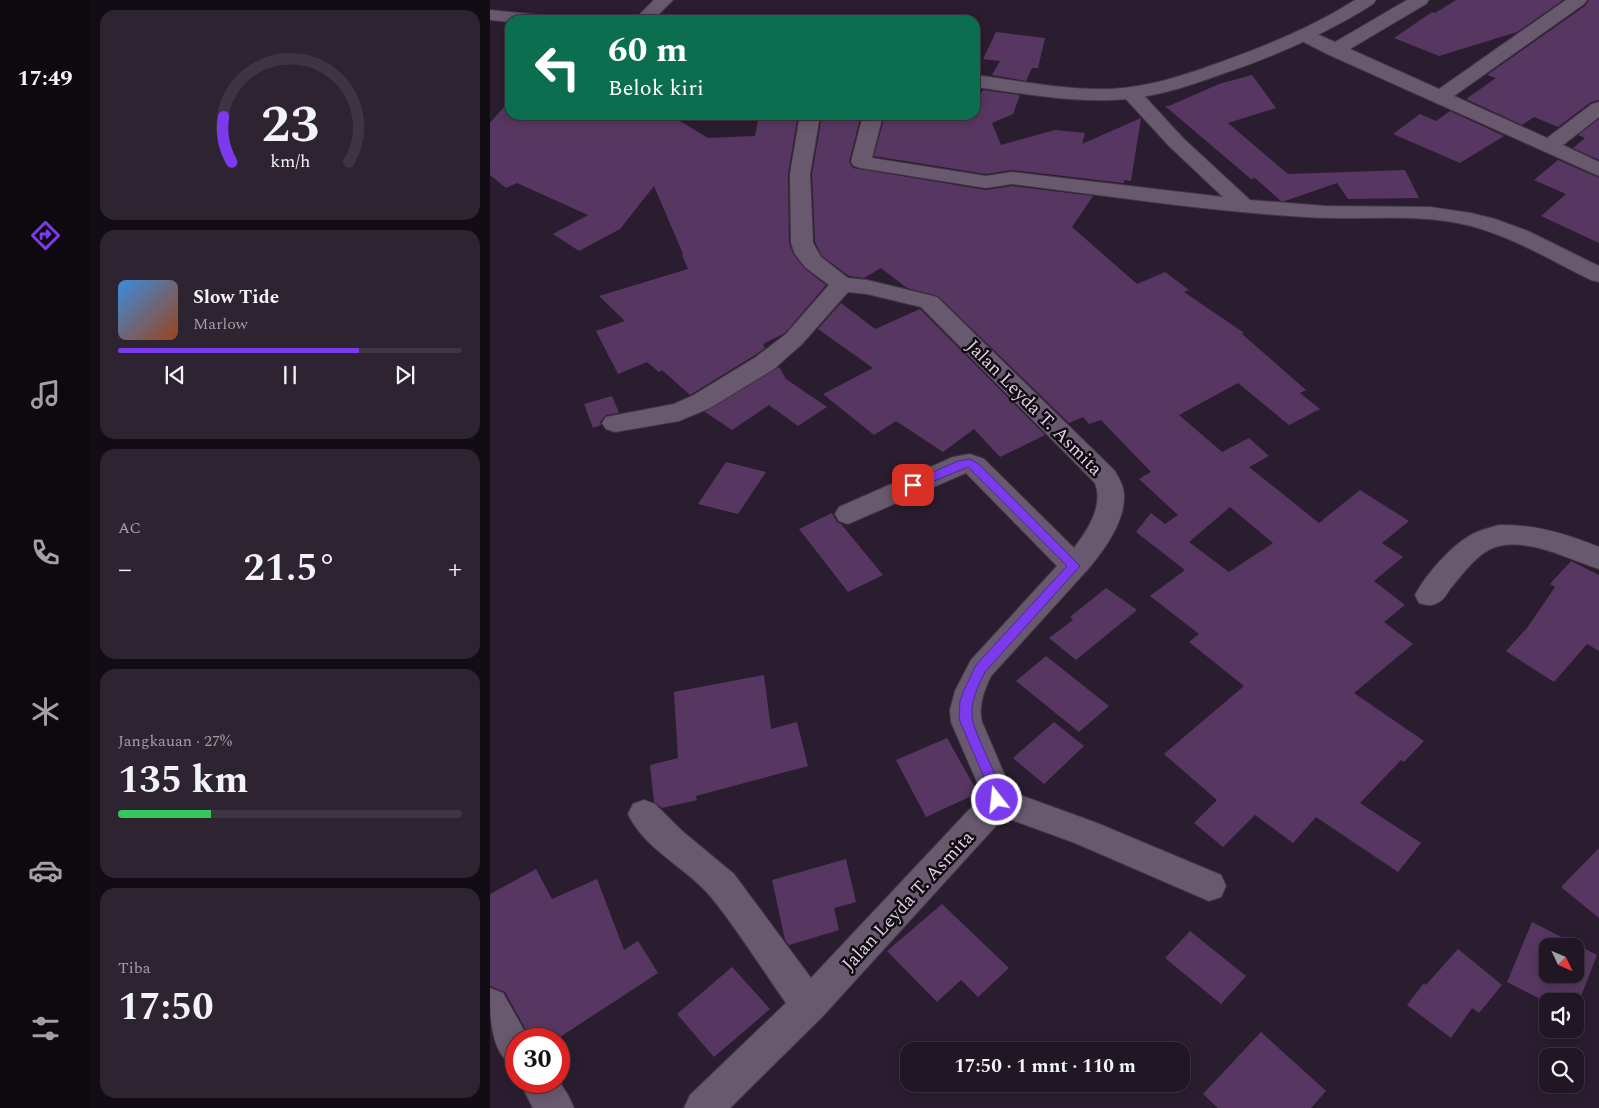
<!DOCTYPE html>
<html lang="id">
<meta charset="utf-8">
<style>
body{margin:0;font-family:Spectral,serif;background:#2d2331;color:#f1f3f6;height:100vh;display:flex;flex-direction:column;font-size:19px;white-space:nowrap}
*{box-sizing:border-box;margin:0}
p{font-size:16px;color:#a29fa6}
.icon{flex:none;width:28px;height:28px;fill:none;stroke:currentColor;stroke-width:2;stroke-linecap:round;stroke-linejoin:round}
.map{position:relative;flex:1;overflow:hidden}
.side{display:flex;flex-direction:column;gap:10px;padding:10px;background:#120c14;width:400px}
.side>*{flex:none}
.banner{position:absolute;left:15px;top:15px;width:475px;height:105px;border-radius:15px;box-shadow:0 2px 12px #0003,0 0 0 1px #3d3541;background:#0b6e4f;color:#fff;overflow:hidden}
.needle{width:32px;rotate:134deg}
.tools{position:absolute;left:1049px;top:938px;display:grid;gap:10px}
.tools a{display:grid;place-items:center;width:45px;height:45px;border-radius:10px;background:#201624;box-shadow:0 2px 12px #0003,0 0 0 1px #3d3541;font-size:25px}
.speed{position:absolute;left:15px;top:1028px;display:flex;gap:10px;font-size:25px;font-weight:700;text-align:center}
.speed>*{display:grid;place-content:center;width:65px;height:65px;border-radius:50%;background:#201624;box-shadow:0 2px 12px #0003,0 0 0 1px #3d3541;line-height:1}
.speed .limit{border:8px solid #d22;background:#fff;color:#111}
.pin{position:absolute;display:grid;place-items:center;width:42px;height:42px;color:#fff;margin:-21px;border-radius:10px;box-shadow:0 2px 8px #0006}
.me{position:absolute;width:55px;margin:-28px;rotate:344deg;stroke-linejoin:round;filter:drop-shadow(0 0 4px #0008)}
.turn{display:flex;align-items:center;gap:18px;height:105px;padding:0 20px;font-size:22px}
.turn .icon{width:65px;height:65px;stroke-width:2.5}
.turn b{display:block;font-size:35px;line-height:42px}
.big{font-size:38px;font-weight:700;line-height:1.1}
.side .card{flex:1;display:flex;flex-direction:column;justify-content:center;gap:8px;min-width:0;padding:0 18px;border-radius:15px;background:#2d2331}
.side .dial{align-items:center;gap:0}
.dial svg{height:130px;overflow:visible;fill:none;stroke:#3d3541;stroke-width:7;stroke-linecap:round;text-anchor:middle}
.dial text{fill:#f1f3f6;stroke:none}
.song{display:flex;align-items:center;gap:15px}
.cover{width:60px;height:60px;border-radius:8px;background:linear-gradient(135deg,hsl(210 70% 55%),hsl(20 70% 35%))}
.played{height:5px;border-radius:2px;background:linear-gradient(90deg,#7c3aed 70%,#3d3541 70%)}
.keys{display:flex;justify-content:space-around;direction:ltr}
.heat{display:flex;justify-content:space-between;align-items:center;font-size:28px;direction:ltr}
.charge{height:8px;border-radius:4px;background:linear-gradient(90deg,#34c759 27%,#3d3541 0)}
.trip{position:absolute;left:410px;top:1042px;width:290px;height:50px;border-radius:15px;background:#201624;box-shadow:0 2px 12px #0003,0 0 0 1px #3d3541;font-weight:700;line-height:50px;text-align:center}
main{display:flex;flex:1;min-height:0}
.dock{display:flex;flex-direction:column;width:90px;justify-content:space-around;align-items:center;background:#0d090e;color:#a29fa6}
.dock .icon{width:35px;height:35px}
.dock .active{color:#7c3aed}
.dock b{font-size:22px;color:#f1f3f6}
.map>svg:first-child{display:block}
</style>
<main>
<nav class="dock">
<b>17:49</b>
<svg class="icon active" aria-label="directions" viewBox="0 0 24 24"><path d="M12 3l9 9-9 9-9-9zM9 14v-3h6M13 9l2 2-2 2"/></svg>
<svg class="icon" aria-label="music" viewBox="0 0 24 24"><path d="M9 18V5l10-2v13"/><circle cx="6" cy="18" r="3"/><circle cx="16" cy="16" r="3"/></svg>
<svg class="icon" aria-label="phone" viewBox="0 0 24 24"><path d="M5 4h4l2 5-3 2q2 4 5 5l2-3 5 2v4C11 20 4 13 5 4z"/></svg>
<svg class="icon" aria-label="climate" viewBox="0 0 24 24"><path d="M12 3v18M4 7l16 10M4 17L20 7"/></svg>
<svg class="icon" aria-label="car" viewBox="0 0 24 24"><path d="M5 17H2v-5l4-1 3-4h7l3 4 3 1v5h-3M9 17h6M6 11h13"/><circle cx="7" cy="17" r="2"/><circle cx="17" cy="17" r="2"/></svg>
<svg class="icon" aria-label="filters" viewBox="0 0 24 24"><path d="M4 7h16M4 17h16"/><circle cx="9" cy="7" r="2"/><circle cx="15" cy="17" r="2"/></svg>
</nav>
<section class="side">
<div class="card dial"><svg viewBox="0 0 100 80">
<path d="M14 69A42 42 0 1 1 86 69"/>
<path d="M14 69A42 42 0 0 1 9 41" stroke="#7c3aed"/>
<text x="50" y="56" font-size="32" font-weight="700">23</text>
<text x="50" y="72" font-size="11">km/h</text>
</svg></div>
<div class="card">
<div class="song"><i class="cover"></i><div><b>Slow Tide</b><p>Marlow</p></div></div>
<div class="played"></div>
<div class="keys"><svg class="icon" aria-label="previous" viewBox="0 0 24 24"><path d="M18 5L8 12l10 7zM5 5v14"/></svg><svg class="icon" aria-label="pause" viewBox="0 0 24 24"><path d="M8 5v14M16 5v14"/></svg><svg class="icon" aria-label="next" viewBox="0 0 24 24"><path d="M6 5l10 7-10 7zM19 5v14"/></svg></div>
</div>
<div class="card"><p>AC</p>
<div class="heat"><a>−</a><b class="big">21.5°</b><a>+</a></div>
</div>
<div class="card"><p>Jangkauan · 27%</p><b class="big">135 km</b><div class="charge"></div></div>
<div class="card"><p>Tiba</p><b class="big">17:50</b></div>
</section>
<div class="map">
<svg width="1109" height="1108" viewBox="0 0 1109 1108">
<rect width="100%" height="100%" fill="#2b1d30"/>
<path fill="#573761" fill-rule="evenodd" d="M966,0H1073L1027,32L949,56L904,38L942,12L945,13Z
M1099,0H1109V100L1101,102L1068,127L1044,117L1032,125L976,99L1006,78L997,75L1095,6Z
M506,32L555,38L548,68H542L536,81L502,75L510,61L493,59Z
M762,75L786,108L738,123L798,174L915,170L929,198L858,199L847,183L795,201H791L765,178L761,179L675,106H679L729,84Z
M493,90L530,95L523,114L502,123L511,145L565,130L595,133L592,144L651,118L641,181L634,180V183L522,170L496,174L384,156L395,115H485V104Z
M20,100V115H180L218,138L265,136L269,115H308L298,174L299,243L304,255L314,268L336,285L295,333L273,344L275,348L265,355L200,395L172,370L169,372L157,362L128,374L106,331L135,321L109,296L198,269L192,255L193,254L164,186L130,229L89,251L63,234L98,215L27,183L16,188L0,175V123Z
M960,111L1014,136L970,163L903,134L930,114L946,121Z
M332,115H371L359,162L363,168L496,190L522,186L603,196L582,227L647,284L675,272L699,290L694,292L754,333L752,334L816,390L810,393L830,409L799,425L748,383L689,415L732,452L759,438L779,456L759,467L829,523L870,490L919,521L892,543L913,557L884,581L915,605L894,622L923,644L864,693L934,741L914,762L911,760L870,803L931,843L908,872L826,817L803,843L765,815L733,847L704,823L727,800L674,754L754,686L699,642L709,634L660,596L695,570L646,532L661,513L675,524L688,515L649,479L661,472L611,420L599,424L593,417L579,423L448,296L417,288L391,268L374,278L359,276L332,256L325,242L322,174ZM740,507L783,543L739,572L699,542Z
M1109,119V160L1083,148L1095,138L1088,135Z
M1068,160L1109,178V243L1051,216L1076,194L1044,180Z
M351,303L385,329L430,309L555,435L510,457L484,429L453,452L406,421L384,435L333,394L383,368L328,329Z
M289,367L296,379L337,407L308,426L279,405L242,430L215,412Z
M122,396L129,413L116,415L110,422L111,425L103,428L94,404Z
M236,462L276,472L248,514L208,504Z
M342,513L347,522L351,524L393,575L358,592L309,529Z
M1081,561L1109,575V651L1097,644L1064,682L1016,651L1037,628L1065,587L1060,584Z
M616,588L647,610L586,660L559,638L583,620L580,617Z
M556,656L619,706L589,732L526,681Z
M274,675L281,729L307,722L318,766L206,796L207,800L172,808L164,802L160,765L188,758L184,692Z
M564,722L594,746L554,784L523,758Z
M457,738L488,793L436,817L406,760Z
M1109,848V918L1071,887Z
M356,859L366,902L344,908L349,930L299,945L295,940L282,880Z
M46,869L62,899L107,879L134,950L148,941L168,973L67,1039H41L15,992L0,986V894Z
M452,904L519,968L488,997L471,980L447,1002L397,951Z
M1042,922L1107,955L1085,1012V1001H1058V1003L1017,982ZM1058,946H1085V974H1058Z
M700,931L756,976L731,1004L675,958Z
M968,949L1012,985L989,1013L982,1008L961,1038L917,1005L934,983L936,985Z
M242,967L280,1009L224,1057L187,1014Z
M771,1032L836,1091L821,1108H728L713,1094Z"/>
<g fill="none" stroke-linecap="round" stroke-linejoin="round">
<defs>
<path id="minor" d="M164,0H183L163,20H144Z
M917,0H939L936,4L860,49L949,89L1076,0H1097L1094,4L964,96L1057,138L1102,104L1109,102V117L1073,145L1109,162V176L837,54L808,39L805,35L808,31L814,29L820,31L845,42Z
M641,87L648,89L693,138L760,200L836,206L940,207L981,213L1005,219L1038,231L1109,266V282L1101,280C1062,261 1023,237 981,226C927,212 870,221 815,217C717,211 619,196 522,184L496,188L371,168L364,166L361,162L373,115H393L382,158L496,176L522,172L733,197L679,146L634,97L631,93L634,89Z
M310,115H330L320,174L323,243L331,257L358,278L377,280L447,297L624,470C629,478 634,486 634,495C635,521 615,549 599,568L501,676C494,690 488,707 492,722L522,792L607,823L731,875L736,886L731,897L719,901L585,843L514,817L332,1017L240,1108H194L200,1095L296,1003C271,968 248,930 221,897C196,867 155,850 138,814L143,804L154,800L165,804L191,830L244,874L321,978L491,797L490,789L461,722L460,710L465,691L481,660L567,566L476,473L358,524L349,521L345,514L349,507L463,457L480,454L494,459L584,548C597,531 614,506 605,483L431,307L377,294L358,292L312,344L284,369L220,408L189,421L125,432L116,429L112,423L116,417L184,404L202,396L266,357L296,334L339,285L315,267L305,254L301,243L300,174Z
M1009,525C1044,524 1077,534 1109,547V569C1077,559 1044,539 1009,546C989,550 972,575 960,589C957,594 953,601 947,603C941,607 936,605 929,603L925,595C936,574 965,541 987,532C994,529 1002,527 1009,525Z
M0,988L13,993L39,1039H26V1068C0,1054 0,1018 0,988Z
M29,1081H69L78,1095L84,1108H43Z"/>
<path id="secondary" d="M865,0H886L883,4C836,34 785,56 732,74C696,87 660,99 621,100C576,102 530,93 485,87V75C530,81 575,90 621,89C659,87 695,75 731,62C777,45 823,27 865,0Z
M0,10L49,15L55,16L58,20H20V22L0,20Z"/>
</defs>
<use href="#minor" stroke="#433747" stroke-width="2"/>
<use href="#secondary" stroke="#433747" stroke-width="2"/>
<use href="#minor" fill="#69596e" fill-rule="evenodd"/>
<use href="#secondary" fill="#69596e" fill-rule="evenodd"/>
</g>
<path fill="#7c3aed" stroke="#51269a" d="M480,459L489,464L590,566L495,672C488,686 481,700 482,716C482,728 506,775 512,789L513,800L512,804L507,806L502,804L499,789L469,719L470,701L474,690L486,665L577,566L478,467L427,488H419L418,485L419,483L468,461Z"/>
<g text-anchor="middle" stroke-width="5" stroke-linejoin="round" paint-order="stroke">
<g font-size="19" fill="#dad1de" stroke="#100a12">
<text transform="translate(545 407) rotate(45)" y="7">Jalan Leyda T. Asmita</text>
<text transform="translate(417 900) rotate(-47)" y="7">Jalan Leyda T. Asmita</text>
</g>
</g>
</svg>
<div class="tools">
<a><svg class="needle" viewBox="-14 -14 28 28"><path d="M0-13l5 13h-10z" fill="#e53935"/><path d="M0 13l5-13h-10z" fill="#a29fa6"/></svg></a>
<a><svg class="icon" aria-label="sound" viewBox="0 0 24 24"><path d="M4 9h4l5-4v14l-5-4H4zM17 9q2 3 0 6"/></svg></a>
<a><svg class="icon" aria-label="search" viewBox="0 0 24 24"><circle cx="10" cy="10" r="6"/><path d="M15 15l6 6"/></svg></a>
</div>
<div class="speed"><div class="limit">30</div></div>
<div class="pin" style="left:423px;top:485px;background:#d93025"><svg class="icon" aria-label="arrive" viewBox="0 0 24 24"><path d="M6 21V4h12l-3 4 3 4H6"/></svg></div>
<svg class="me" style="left:507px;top:800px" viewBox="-20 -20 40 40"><circle r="17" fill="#7c3aed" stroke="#fff" stroke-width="3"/><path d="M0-11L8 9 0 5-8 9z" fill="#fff"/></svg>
<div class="trip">17:50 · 1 mnt · 110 m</div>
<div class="banner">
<div class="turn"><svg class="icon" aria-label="left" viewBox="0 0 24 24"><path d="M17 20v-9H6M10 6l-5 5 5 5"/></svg><div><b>60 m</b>Belok kiri</div></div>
</div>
</div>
</main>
